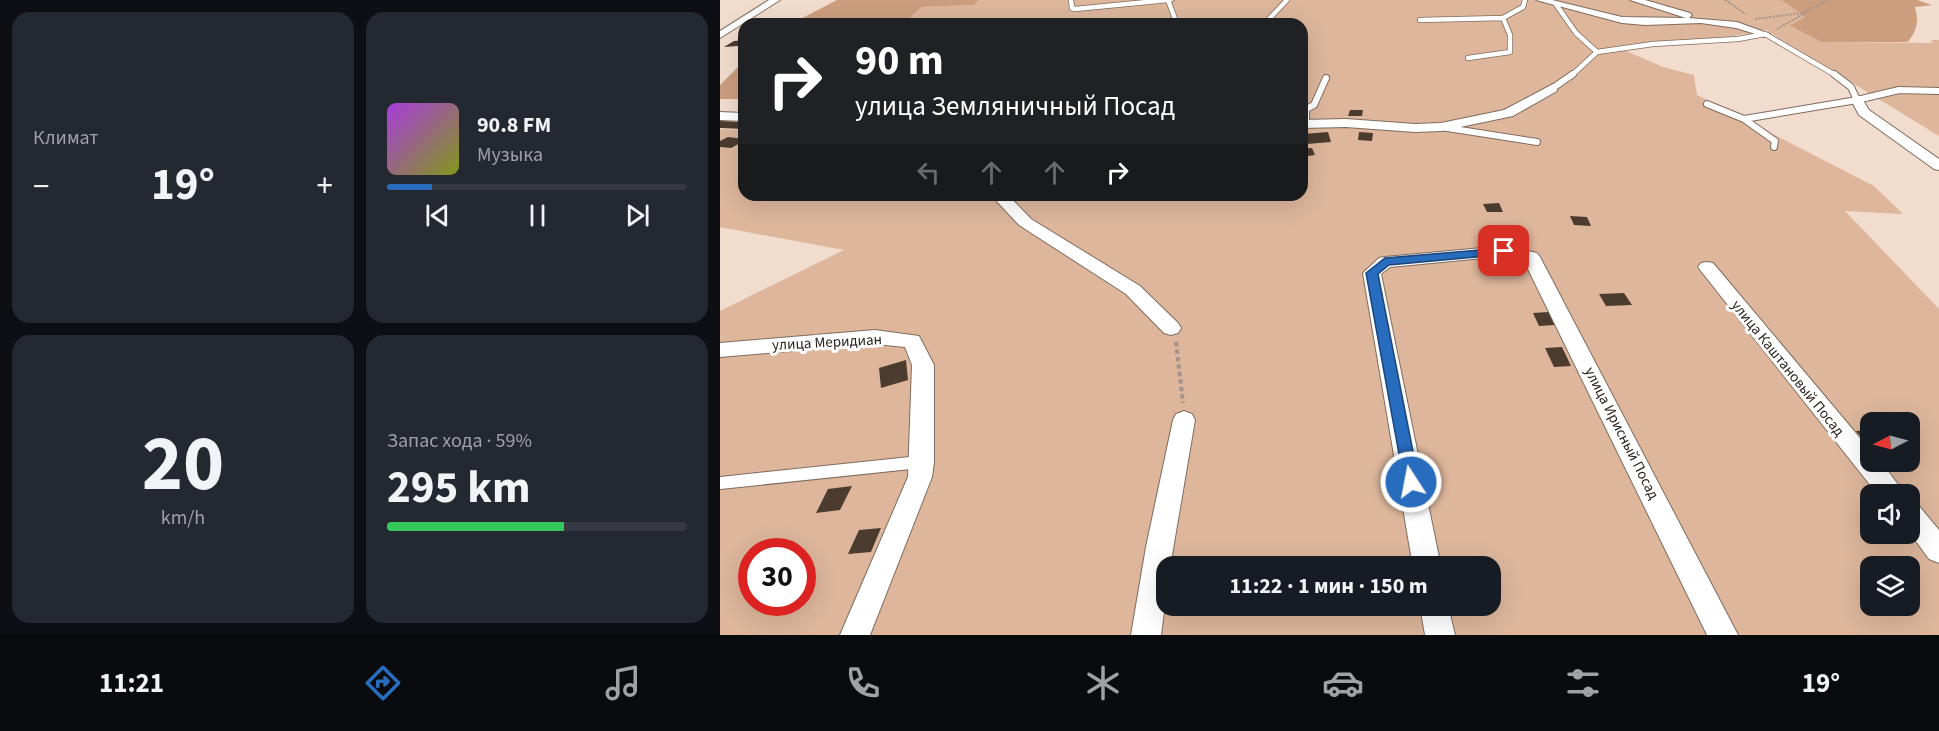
<!DOCTYPE html>
<html lang="ru">
<meta charset="utf-8">
<style>
body{margin:0;font-family:"Source Sans 3",sans-serif;background:#242831;color:#f1f3f6;height:100vh;display:flex;flex-direction:column;font-size:22px;white-space:nowrap}
*{box-sizing:border-box;margin:0}
p{font-size:20px;color:#9ea1a6}
.icon{flex:none;width:33px;height:33px;fill:none;stroke:currentColor;stroke-width:2;stroke-linecap:round;stroke-linejoin:round}
.map{position:relative;flex:1;overflow:hidden}
.drawer{display:flex;flex-direction:column;gap:12px;padding:12px;background:#0d0f14;width:720px}
.drawer>*{flex:none}
.guide{position:absolute;left:18px;top:18px;width:570px;height:183px;border-radius:18px;box-shadow:0 6px 24px #0002;background:#202124;color:#fff;overflow:hidden}
.needle{width:39px;rotate:264deg}
.controls{position:absolute;left:1140px;top:412px;display:grid;gap:12px}
.controls a{display:grid;place-items:center;width:60px;height:60px;border-radius:12px;background:#171b24;box-shadow:0 6px 24px #0002;font-size:30px}
.speed{position:absolute;left:18px;top:538px;display:flex;gap:12px;font-size:30px;font-weight:700;text-align:center}
.speed>*{display:grid;place-content:center;width:78px;height:78px;border-radius:50%;background:#171b24;box-shadow:0 6px 24px #0002;line-height:1}
.speed .limit{border:9px solid #d22;background:#fff;color:#111}
.pin{position:absolute;display:grid;place-items:center;width:51px;height:51px;color:#fff;margin:-26px;border-radius:12px;box-shadow:0 3px 9px #0006}
.me{position:absolute;width:66px;margin:-33px;rotate:349deg;stroke-linejoin:round;filter:drop-shadow(0 0 4px #0008)}
.turn{display:flex;align-items:center;gap:21px;height:126px;padding:0 18px;font-size:27px}
.turn .icon{width:78px;height:78px;stroke-width:2.5}
.turn b{display:block;font-size:42px;line-height:51px}
.lanes{display:flex;align-items:center;height:57px;padding:0 18px;background:#0003;justify-content:center;gap:30px;direction:ltr}
.lanes .off{opacity:.35}
.big{font-size:45px;font-weight:700;line-height:1.1}
.drawer .card{flex:1;display:flex;flex-direction:column;justify-content:center;gap:9px;min-width:0;padding:0 21px;border-radius:18px;background:#242831}
.drawer .dial{align-items:center;gap:0}
.dial b{font-size:78px;line-height:1}
.song{display:flex;align-items:center;gap:18px}
.cover{width:72px;height:72px;border-radius:9px;background:linear-gradient(135deg,hsl(280 70% 55%),hsl(70 70% 35%))}
.played{height:6px;border-radius:3px;background:linear-gradient(90deg,#286cbd 15%,#363941 15%)}
.keys{display:flex;justify-content:space-around;direction:ltr}
.heat{display:flex;justify-content:space-between;align-items:center;font-size:33px;direction:ltr}
.charge{height:9px;border-radius:4px;background:linear-gradient(90deg,#34c759 59%,#363941 0)}
.drawer .tiles{flex:1;display:grid;gap:12px;grid-template-columns:repeat(2,1fr)}
.trip{position:absolute;left:436px;top:556px;width:345px;height:60px;border-radius:18px;background:#171b24;box-shadow:0 6px 24px #0002;font-weight:700;line-height:60px;text-align:center}
.tab-bar{display:flex;height:96px;justify-content:space-around;align-items:center;background:#090b0e;color:#9ea1a6}
.tab-bar .icon{width:42px;height:42px}
.tab-bar .active{color:#286cbd}
.tab-bar b{font-size:27px;color:#f1f3f6}
main{display:flex;flex:1;min-height:0}
.map>svg:first-child{display:block}
</style>
<main>
<section class="drawer">
<div class="tiles">
<div class="card"><p>Климат</p>
<div class="heat"><a>−</a><b class="big">19°</b><a>+</a></div>
</div>
<div class="card">
<div class="song"><i class="cover"></i><div><b>90.8 FM</b><p>Музыка</p></div></div>
<div class="played"></div>
<div class="keys"><svg class="icon" aria-label="previous" viewBox="0 0 24 24"><path d="M18 5L8 12l10 7zM5 5v14"/></svg><svg class="icon" aria-label="pause" viewBox="0 0 24 24"><path d="M8 5v14M16 5v14"/></svg><svg class="icon" aria-label="next" viewBox="0 0 24 24"><path d="M6 5l10 7-10 7zM19 5v14"/></svg></div>
</div>
<div class="card dial"><b>20</b><p>km/h</p></div>
<div class="card"><p>Запас хода · 59%</p><b class="big">295 km</b><div class="charge"></div></div>
</div>
</section>
<div class="map">
<svg width="1219" height="635" viewBox="0 0 1219 635">
<rect width="100%" height="100%" fill="#f1dccd"/>
<path fill="#ddb69c" fill-rule="evenodd" d="M259,0H1061L1085,17L1071,27L1101,42L1213,43L1211,40H1219V136L1046,30L1008,37L895,46L943,67L974,75L977,95L1154,186L1183,214L1125,211L1219,309V635H0V311L124,250L0,227V129L24,130V195H582V24H183L200,7L254,5ZM1150,423H1190V462H1150ZM1150,495H1190V534H1150ZM32,552H82V603H32ZM447,567H771V606H447ZM1150,567H1190V606H1150Z"/>
<path fill="#cc9e7e" d="M117,0H259L254,5L201,7L183,24H71Z
M1061,0H1197L1212,5L1195,7C1199,23 1197,29 1188,42H1101L1070,26L1085,17Z
M24,51V99H0V85L20,65Z"/>
<path fill="#4c3b2f" d="M24,40L18,46L4,47L14,41Z
M630,110H643L642,116H628Z
M0,121L24,122V129L0,128Z
M608,132L611,142L587,144L584,134Z
M639,132L653,133L652,141L638,140Z
M8,137L24,139V141L11,148L0,147V141Z
M592,148L595,155L582,157V149Z
M779,203L783,212H767L763,204Z
M850,216L867,217L871,226L854,225Z
M904,293L912,305L886,306L879,294Z
M829,312L835,325L819,326L813,313Z
M842,347L851,366L834,367L825,348Z
M186,360L188,380L161,388L159,368Z
M1150,430V448L1136,431Z
M132,486L120,510L96,513L108,489Z
M161,528L151,552L128,554L139,530Z"/>
<g fill="none" stroke-linecap="round" stroke-linejoin="round">
<defs>
<path id="service-far2" d="M351,0L352,8L355,9L448,0
M448,0L457,24
M835,3L856,33L877,52
M549,19L567,0
M700,20L783,18
M748,58L790,52V35L783,18L803,7L805,0
M851,76L877,52L933,44L1018,39L1045,34L1117,76"/>
<path id="service-far1" d="M1114,74L1131,87L1137,100
M833,88L853,74
M987,104L1024,119L1137,100L1179,90L1219,91
M1024,119L1055,141L1054,147
M586,124V109L594,105L606,78
M721,127L817,142"/>
<path id="service" d="M0,483L200,462"/>
<path id="minor" d="M49,0H60L0,38V31Z
M443,0H454L449,3Z
M816,0H832L902,17L966,18L910,0H925L970,13L972,15L969,18L1017,22L1050,34L1045,37L1016,28L981,23L925,25L902,23Z
M833,84L837,85V91L793,116L721,131L695,132L626,127L582,128V120L626,119L695,124L721,123L784,110Z
M1137,96L1141,97L1149,110L1219,159V170L1214,169L1139,115L1131,100Z
M0,112L24,113V121L0,120Z
M271,195H288L311,219L420,286L458,323L461,328L458,333L451,335L444,333L406,294L299,225Z
M784,246L817,253L820,257L1018,635H987L804,261L784,256L670,267L661,274L721,567H693L643,273L659,258L665,257Z
M987,262L993,263L1150,450V462H1161L1186,495H1158L981,271L978,267L981,263Z
M155,330L199,336L214,365V462L212,477L150,635H120L188,477L192,365L185,347L155,344L0,357V343Z
M464,411L472,414L475,420L450,567H447V589L441,635H411L426,547L453,420L456,414Z
M1190,502L1199,506L1219,530V563L1209,559L1190,533Z
M700,606H728L735,635H705Z"/>
</defs>
<use href="#service-far2" stroke="#7f6c5f" stroke-width="6"/>
<use href="#service-far1" stroke="#7f6c5f" stroke-width="8"/>
<use href="#service" stroke="#7f6c5f" stroke-width="14"/>
<use href="#minor" stroke="#7f6c5f" stroke-width="2"/>
<path stroke="#a49489" stroke-width="2" stroke-dasharray="2 1.5" stroke-linecap="butt" d="M1005,0L1026,14
M1035,19L1082,13L1109,0
M1057,29L1087,12"/>
<path stroke="#a49489" stroke-width="4" stroke-dasharray="4.5 3" stroke-linecap="butt" d="M456,342L463,403"/>
<use href="#service-far2" stroke="#fff" stroke-width="4.5"/>
<use href="#service-far1" stroke="#fff" stroke-width="6"/>
<use href="#service" stroke="#fff" stroke-width="12"/>
<use href="#minor" fill="#fff" fill-rule="evenodd"/>
</g>
<path fill="#286cbd" stroke="#1a467b" stroke-width="1.5" d="M784,248L788,249V254L669,265L658,274L699,482L697,487L691,489L685,487L646,273L665,258Z"/>
<g text-anchor="middle" stroke-width="6" stroke-linejoin="round" paint-order="stroke">
<g font-size="15" fill="#2c241f" stroke="#fff">
<text transform="translate(107 342) rotate(-3)" y="5">улица Меридиан</text>
<text transform="translate(1068 368) rotate(51)" y="5">улица Каштановый Посад</text>
<text transform="translate(902 433) rotate(63)" y="5">улица Ирисный Посад</text>
</g>
</g>
</svg>
<div class="controls">
<a><svg class="needle" viewBox="-14 -14 28 28"><path d="M0-13l5 13h-10z" fill="#e53935"/><path d="M0 13l5-13h-10z" fill="#9ea1a6"/></svg></a>
<a><svg class="icon" aria-label="sound" viewBox="0 0 24 24"><path d="M4 9h4l5-4v14l-5-4H4zM17 9q2 3 0 6"/></svg></a>
<a><svg class="icon" aria-label="layers" viewBox="0 0 24 24"><path d="M12 4l9 5-9 5-9-5zM3 14l9 5 9-5"/></svg></a>
</div>
<div class="speed"><div class="limit">30</div></div>
<div class="pin" style="left:784px;top:251px;background:#d93025"><svg class="icon" aria-label="arrive" viewBox="0 0 24 24"><path d="M6 21V4h12l-3 4 3 4H6"/></svg></div>
<svg class="me" style="left:691px;top:482px" viewBox="-20 -20 40 40"><circle r="17" fill="#286cbd" stroke="#fff" stroke-width="3"/><path d="M0-11L8 9 0 5-8 9z" fill="#fff"/></svg>
<div class="trip">11:22 · 1 мин · 150 m</div>
<div class="guide">
<div class="turn"><svg class="icon" aria-label="right" viewBox="0 0 24 24"><path d="M7 20v-9h11M14 6l5 5-5 5"/></svg><div><b>90 m</b>улица Земляничный Посад</div></div>
<div class="lanes"><svg class="icon off" aria-label="left" viewBox="0 0 24 24"><path d="M17 20v-9H6M10 6l-5 5 5 5"/></svg><svg class="icon off" aria-label="ahead" viewBox="0 0 24 24"><path d="M12 20V5M6 11l6-6 6 6"/></svg><svg class="icon off" aria-label="ahead" viewBox="0 0 24 24"><path d="M12 20V5M6 11l6-6 6 6"/></svg><svg class="icon" aria-label="right" viewBox="0 0 24 24"><path d="M7 20v-9h11M14 6l5 5-5 5"/></svg></div>
</div>
</div>
</main>
<nav class="tab-bar">
<b>11:21</b>
<svg class="icon active" aria-label="directions" viewBox="0 0 24 24"><path d="M12 3l9 9-9 9-9-9zM9 14v-3h6M13 9l2 2-2 2"/></svg>
<svg class="icon" aria-label="music" viewBox="0 0 24 24"><path d="M9 18V5l10-2v13"/><circle cx="6" cy="18" r="3"/><circle cx="16" cy="16" r="3"/></svg>
<svg class="icon" aria-label="phone" viewBox="0 0 24 24"><path d="M5 4h4l2 5-3 2q2 4 5 5l2-3 5 2v4C11 20 4 13 5 4z"/></svg>
<svg class="icon" aria-label="climate" viewBox="0 0 24 24"><path d="M12 3v18M4 7l16 10M4 17L20 7"/></svg>
<svg class="icon" aria-label="car" viewBox="0 0 24 24"><path d="M5 17H2v-5l4-1 3-4h7l3 4 3 1v5h-3M9 17h6M6 11h13"/><circle cx="7" cy="17" r="2"/><circle cx="17" cy="17" r="2"/></svg>
<svg class="icon" aria-label="filters" viewBox="0 0 24 24"><path d="M4 7h16M4 17h16"/><circle cx="9" cy="7" r="2"/><circle cx="15" cy="17" r="2"/></svg>
<b>19°</b>
</nav>
